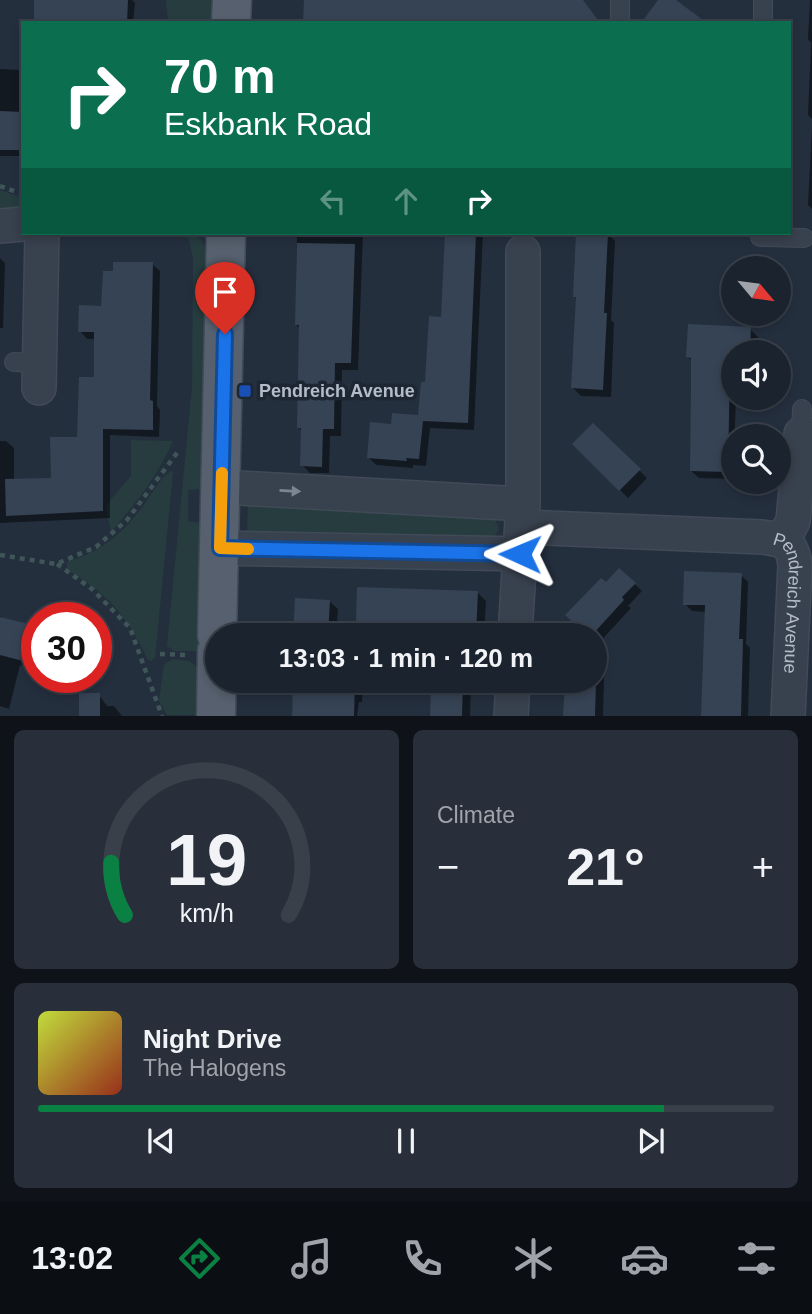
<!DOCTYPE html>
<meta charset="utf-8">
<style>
body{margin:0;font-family:Arial,sans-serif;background:#282f3a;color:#f1f3f6;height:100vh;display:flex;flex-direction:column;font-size:26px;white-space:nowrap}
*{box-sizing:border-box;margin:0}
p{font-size:23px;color:#a0a4aa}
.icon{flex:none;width:38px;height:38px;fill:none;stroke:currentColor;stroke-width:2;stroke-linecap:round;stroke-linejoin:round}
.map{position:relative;height:716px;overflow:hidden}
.side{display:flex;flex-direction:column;gap:14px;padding:14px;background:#0f1319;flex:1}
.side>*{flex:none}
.top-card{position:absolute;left:21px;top:21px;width:770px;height:214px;border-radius:0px;box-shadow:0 4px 10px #0003,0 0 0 2px #39404a;background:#0b6e4f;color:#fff;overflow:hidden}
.needle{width:46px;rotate:119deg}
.controls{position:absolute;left:721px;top:256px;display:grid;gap:14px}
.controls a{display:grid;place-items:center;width:70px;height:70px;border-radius:50%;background:#1b232e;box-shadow:0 4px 10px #0003,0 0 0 2px #39404a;font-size:35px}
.speed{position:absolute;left:21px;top:602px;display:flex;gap:14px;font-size:35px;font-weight:700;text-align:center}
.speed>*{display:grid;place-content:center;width:91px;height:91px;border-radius:50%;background:#1b232e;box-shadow:0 4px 10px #0003,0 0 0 2px #39404a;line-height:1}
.speed .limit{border:10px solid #d22;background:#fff;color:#111}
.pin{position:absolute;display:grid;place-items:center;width:60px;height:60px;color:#fff;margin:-72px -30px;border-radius:50% 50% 50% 0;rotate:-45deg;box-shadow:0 0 7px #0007}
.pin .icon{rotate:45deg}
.me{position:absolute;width:77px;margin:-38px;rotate:271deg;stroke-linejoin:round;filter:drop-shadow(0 0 5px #0008)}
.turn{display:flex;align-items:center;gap:24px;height:147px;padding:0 28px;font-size:32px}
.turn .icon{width:91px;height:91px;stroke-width:2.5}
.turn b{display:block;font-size:49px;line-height:60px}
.lanes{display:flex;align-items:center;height:66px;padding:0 28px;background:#0003;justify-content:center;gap:35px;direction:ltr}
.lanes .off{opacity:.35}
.big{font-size:52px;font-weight:700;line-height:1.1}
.side .tile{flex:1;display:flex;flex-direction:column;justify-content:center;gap:10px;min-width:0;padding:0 24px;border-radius:10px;background:#282f3a}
.side .dial{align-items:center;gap:0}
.dial svg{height:182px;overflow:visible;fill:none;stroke:#39404a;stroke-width:7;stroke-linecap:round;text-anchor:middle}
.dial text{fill:#f1f3f6;stroke:none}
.song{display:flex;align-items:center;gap:21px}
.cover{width:84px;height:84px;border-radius:10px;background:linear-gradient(135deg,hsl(70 70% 55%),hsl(10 70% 35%))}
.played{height:7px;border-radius:4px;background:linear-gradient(90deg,#0b8043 85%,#39404a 85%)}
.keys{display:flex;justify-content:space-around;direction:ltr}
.heat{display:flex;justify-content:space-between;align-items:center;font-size:38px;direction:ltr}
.side .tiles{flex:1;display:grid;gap:14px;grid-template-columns:1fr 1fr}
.tile:last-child{grid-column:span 2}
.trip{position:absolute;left:205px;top:623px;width:402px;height:70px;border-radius:35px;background:#1b232e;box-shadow:0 4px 10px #0003,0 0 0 2px #39404a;font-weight:700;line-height:70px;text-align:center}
.menu{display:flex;height:112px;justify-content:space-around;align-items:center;background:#0b0e12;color:#a0a4aa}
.menu .icon{width:49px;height:49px}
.menu .on{color:#0b8043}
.menu b{font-size:32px;color:#f1f3f6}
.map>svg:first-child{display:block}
</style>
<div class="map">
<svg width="812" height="716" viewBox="0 0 812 716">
<rect width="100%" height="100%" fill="#242f3e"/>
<path fill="#263c3f" d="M166,0H216L215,23H168Z
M0,190L23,198V208L0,209Z
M184,233H193L202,241L209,256L203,489L188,490V521L201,523L200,651H174L167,646L192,387L193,258L189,241Z
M131,440L173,441C158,475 136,504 111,532L106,505L131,476Z
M171,471L173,473L155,658L151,661L148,660C128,617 108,593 67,570V562C105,550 123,533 146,502C153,491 161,478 171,471Z
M248,505L495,519L499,528L495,536L486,543L247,535Z
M173,659L190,661L199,669L197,715H167L159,701L164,664Z"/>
<path fill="#0007" d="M39,0H132L135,3L133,23H75L76,3Z
M810,0H812V119L808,115L811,43L808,39Z
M0,69L23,70V156H0Z
M812,125V209L808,205Z
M297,233H363L358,370H342L341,436H330L329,473H310L302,465L303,432L298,427L301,329L296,325Z
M446,233H483L474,430L430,428L426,466L413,465V468L376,465L368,457L392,425L420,417L443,318Z
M578,233H607L615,241L611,320L614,323L611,397L581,396L573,388L577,299L574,296Z
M0,258L5,263L3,328H0Z
M152,264L160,271L157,406L160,410L159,437L110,435V518L0,523V441H6L14,448V480H53L78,439L95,379L96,339H87L80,331L103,307L115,273Z
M750,329L758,337L757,352H733V397H736L733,479L699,478L691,471L692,361L688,357Z
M593,425L647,478L628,498L574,444Z
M620,570L642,591L628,606L631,608L598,644L595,641V635H589L568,615Z
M741,575L748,582L746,644L750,648L748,716H703L706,612L692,611L685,604Z
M478,593L486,601L484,635H436V633L366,629L357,621Z
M296,600L330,602L338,609L336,635H295Z
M0,616L4,620L37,628V654H34L31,667L20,665L9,709L0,706Z
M595,669L604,678L603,716H565L566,681H595Z
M294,681H363L362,702H359L357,716H292Z
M433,681H471L470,716H431Z
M99,695L107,706H114L122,716H79Z"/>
<path fill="#364354" d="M34,0H128L127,23L34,19Z
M304,0H583L600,23H303Z
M658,0H676L707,23H641Z
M0,111L23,112V150H0Z
M445,233H476L468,423L423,421L419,459L406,458L407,461L367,458L370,422L391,424L392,413L418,415L421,382H425L429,316L441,317Z
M576,233H608L604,313H607L603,390L571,388L576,297H573Z
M297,243L355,244L351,363H335L334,429H323L322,467L300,466L301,428H297L299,325H295Z
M113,262H153L150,400L153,401V430L103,429V511L6,516L5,479L51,478L50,437H77L79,377H94V332H78L79,305L101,306L103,271H113Z
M688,324L751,327L750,352H733V360H730L728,472L690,471L691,389V358L686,357Z
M593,423L641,469L619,491L572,444Z
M619,568L636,583L622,597L624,600L592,635H587L565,615L601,578L606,582Z
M684,571L742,573L739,639H743L741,716H701L705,605H683Z
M357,587L478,591L476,635H435V625L356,622Z
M295,598L330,600L328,635H293Z
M0,617L33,625L23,661L0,655Z
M293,681H355L354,716H292Z
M431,681H463L462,716H430Z
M565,681H596L595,716H563Z
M79,693H100V716H79Z"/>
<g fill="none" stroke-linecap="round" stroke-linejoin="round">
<defs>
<path id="lane" d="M620,0V23
M763,23V0
M760,233V237L804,238
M14,362L40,363
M801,434L802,409"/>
<g id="street">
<path d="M0,226L23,224"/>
<path d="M39,388L42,233"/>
<path d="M222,487L523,504"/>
<path id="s1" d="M523,527L762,537C784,540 792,541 795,565L788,716"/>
<path d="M783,540L793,521L801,434L812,435"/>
<path d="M220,548L520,554"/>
<path d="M515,635L523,504V252"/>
<path d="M511,716L513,681"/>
</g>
<path id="primary" d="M231,23L232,0
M217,635L226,233
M216,716L217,651"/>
</defs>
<use href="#lane" stroke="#414a57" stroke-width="20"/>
<use href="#street" stroke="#414a57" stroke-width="36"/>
<use href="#primary" stroke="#414a57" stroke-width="41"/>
<path stroke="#3f5557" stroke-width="4.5" stroke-dasharray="5 5" stroke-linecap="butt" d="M0,186L19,193
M0,555L56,564L96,547L127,520L180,449
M57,564L92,589L130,628L162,716
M160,654L187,655"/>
<use href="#lane" stroke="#38414e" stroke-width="18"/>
<use href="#street" stroke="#38414e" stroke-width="33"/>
<use href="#primary" stroke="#56606e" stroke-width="38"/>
</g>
<defs><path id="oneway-solid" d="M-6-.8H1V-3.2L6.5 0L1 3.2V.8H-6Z" transform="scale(1.75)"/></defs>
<use fill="#7c8592" href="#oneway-solid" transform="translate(290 491) rotate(3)"/>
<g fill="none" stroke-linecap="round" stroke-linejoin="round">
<defs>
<path id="route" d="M225,334L220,548L520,554"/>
</defs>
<use href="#route" stroke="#114b97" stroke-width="18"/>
<use href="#route" stroke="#1a73e8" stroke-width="12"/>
<path stroke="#f59e0b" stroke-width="12" d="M222,473L220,548L248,549"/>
</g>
<rect fill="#1a4fb4" stroke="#1d2633" stroke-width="2.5" x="238" y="384" width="14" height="14" rx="3.5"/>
<g text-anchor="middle" stroke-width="7" stroke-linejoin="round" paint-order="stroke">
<g font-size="18" font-weight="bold" fill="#b4bcc9" stroke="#1d2633" text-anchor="start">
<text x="259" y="397">Pendreich Avenue</text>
</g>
<g font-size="18" fill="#b4bcc9" stroke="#1d2633">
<text dy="6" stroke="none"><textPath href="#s1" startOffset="324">Pendreich Avenue</textPath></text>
</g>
</g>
</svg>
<div class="controls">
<a><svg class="needle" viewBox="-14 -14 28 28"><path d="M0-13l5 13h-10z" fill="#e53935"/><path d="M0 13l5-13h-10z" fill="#a0a4aa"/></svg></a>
<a><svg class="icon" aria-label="sound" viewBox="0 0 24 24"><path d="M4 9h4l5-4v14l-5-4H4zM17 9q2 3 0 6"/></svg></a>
<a><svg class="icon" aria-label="search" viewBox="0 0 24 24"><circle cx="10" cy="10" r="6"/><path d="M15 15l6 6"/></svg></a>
</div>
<div class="speed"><div class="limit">30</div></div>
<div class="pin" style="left:225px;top:334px;background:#d93025"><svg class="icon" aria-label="arrive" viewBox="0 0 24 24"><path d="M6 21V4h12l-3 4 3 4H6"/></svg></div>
<svg class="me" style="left:520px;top:554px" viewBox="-20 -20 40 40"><path d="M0-17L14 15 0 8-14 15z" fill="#1a73e8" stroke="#fff" stroke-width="4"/></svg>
<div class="trip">13:03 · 1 min · 120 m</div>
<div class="top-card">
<div class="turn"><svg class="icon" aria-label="right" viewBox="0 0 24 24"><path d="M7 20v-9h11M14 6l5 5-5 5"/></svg><div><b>70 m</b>Eskbank Road</div></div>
<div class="lanes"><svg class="icon off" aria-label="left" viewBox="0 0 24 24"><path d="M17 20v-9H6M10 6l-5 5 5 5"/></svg><svg class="icon off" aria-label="ahead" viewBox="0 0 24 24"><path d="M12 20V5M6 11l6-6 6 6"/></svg><svg class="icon" aria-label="right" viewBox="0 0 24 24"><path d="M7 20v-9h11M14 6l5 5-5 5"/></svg></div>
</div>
</div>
<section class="side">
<div class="tiles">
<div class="tile dial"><svg viewBox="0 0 100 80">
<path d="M14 69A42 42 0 1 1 86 69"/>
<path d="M14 69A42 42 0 0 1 8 46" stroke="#0b8043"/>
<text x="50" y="56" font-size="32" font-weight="700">19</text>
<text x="50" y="72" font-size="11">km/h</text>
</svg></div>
<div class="tile"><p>Climate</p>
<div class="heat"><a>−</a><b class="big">21°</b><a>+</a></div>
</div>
<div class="tile">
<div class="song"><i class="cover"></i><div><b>Night Drive</b><p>The Halogens</p></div></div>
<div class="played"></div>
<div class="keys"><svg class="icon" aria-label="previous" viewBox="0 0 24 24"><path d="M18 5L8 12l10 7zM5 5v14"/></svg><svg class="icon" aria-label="pause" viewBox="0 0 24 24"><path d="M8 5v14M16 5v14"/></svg><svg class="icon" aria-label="next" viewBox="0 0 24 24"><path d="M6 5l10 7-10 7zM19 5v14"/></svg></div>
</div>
</div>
</section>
<nav class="menu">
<b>13:02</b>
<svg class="icon on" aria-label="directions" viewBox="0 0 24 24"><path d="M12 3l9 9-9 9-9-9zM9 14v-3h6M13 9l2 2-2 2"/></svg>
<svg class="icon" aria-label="music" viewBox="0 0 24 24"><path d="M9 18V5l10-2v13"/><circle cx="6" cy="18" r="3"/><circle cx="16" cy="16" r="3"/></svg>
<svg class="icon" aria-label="phone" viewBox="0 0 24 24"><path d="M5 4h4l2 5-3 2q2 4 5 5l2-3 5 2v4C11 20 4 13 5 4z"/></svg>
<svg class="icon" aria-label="climate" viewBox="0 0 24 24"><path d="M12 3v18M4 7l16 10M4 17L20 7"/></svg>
<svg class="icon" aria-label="car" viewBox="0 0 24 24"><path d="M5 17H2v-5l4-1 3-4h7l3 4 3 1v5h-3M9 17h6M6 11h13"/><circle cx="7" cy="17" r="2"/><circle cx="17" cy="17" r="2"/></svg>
<svg class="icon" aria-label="filters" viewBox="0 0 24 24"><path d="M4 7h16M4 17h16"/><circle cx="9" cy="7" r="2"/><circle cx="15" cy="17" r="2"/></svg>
</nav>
